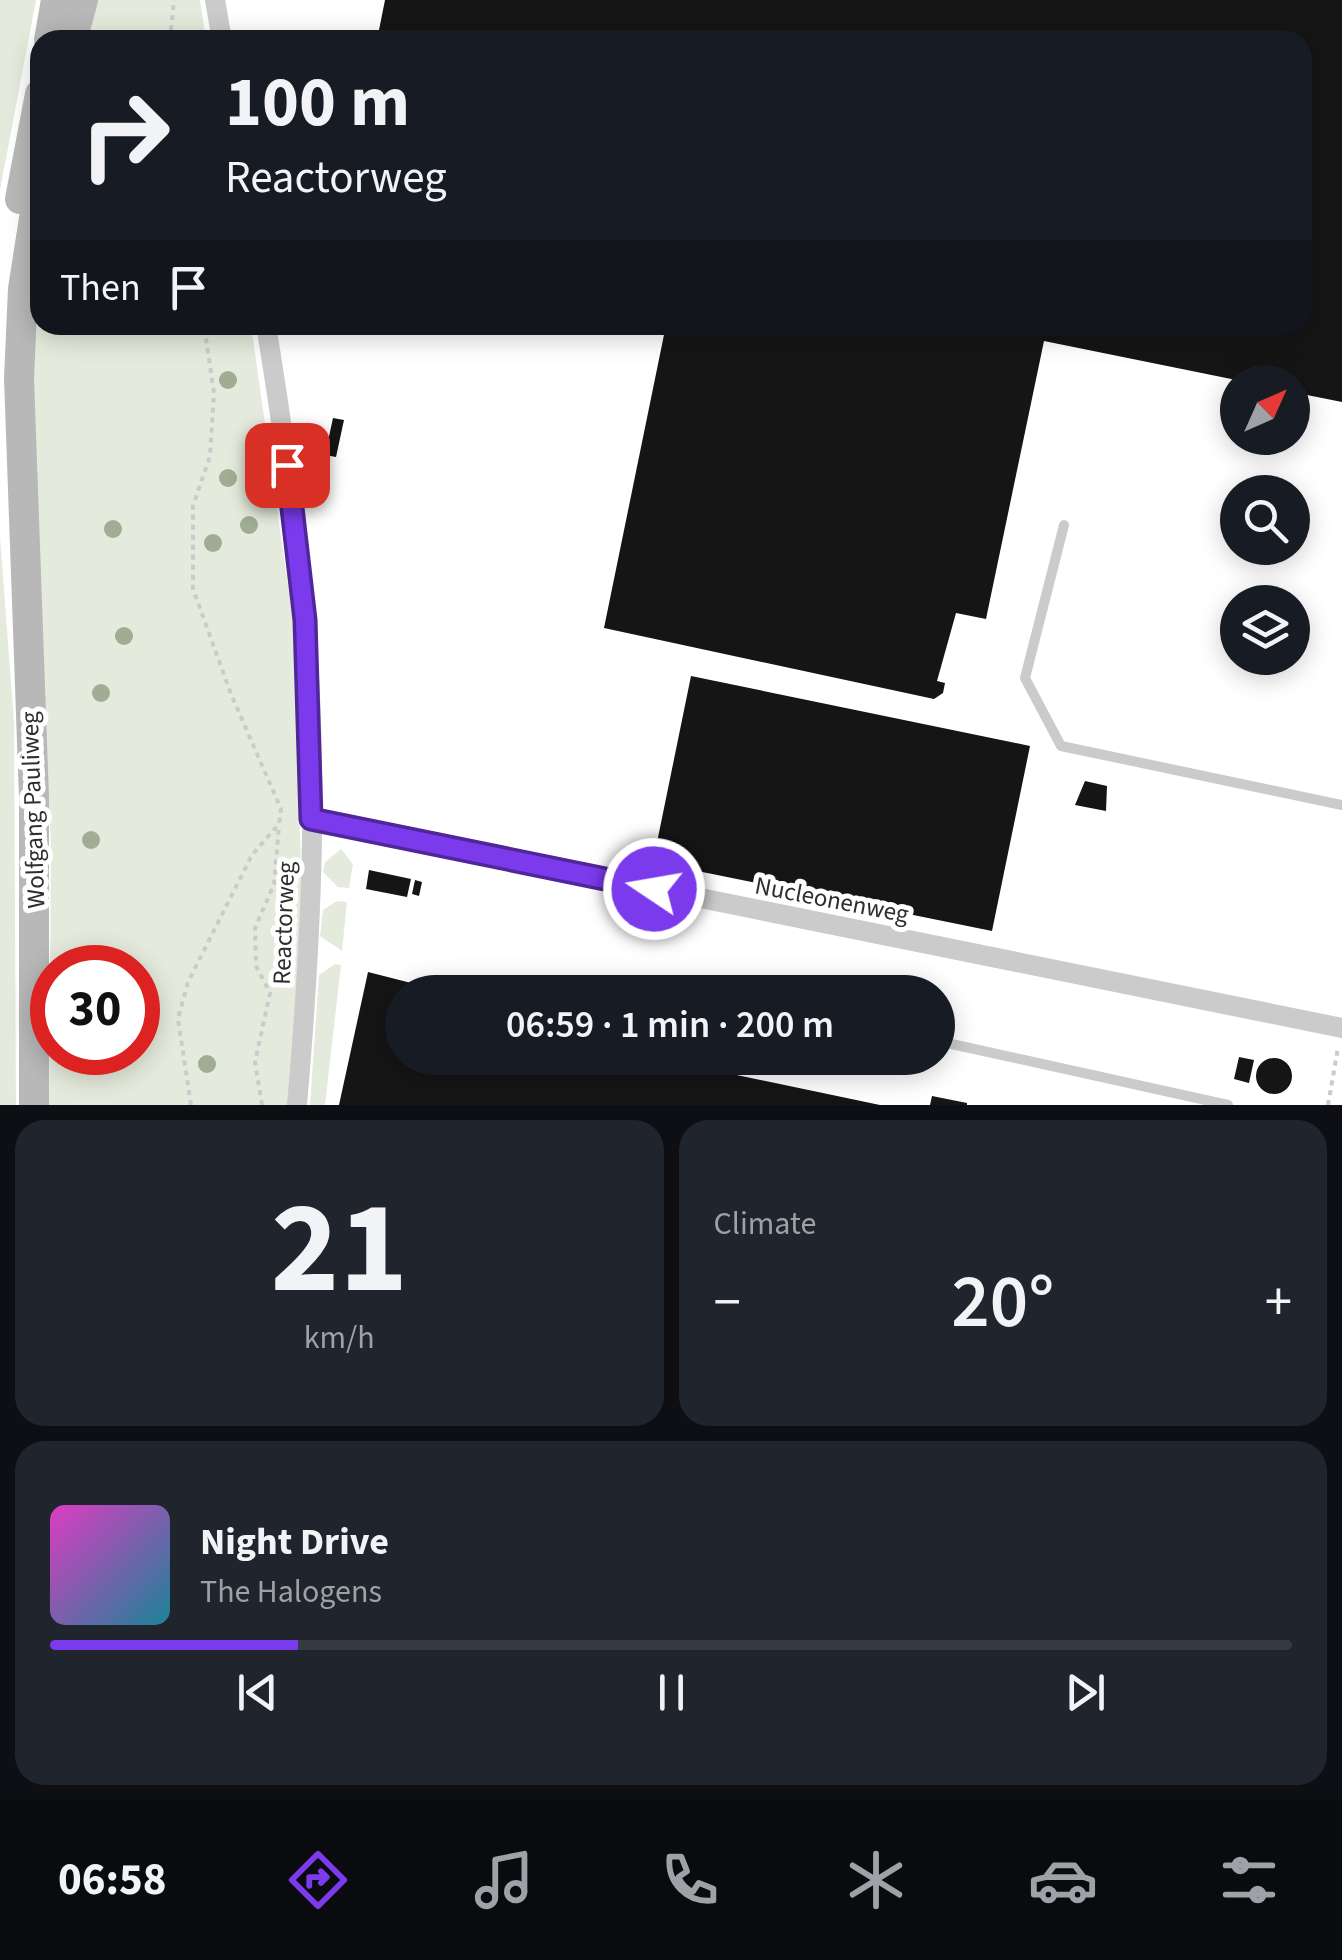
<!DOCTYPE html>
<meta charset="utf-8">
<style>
body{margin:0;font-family:"Source Sans 3",sans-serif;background:#20242c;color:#f1f3f6;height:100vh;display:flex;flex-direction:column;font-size:38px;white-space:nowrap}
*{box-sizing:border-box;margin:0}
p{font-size:32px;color:#9ea1a6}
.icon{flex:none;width:55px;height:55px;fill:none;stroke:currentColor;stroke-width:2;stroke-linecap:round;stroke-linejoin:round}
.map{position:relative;height:1105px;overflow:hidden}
.side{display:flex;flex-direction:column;gap:15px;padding:15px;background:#0d0f14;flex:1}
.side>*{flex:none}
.top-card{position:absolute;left:30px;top:30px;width:1282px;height:305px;border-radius:30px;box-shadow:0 5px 25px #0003;background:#171b24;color:#f1f3f6;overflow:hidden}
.needle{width:65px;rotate:45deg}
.buttons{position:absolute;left:1220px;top:365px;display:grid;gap:20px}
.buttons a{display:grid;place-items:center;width:90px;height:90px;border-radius:50%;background:#171b24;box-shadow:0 5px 25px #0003;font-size:50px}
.speed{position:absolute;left:30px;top:945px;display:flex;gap:20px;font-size:50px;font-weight:700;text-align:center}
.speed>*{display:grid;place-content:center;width:130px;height:130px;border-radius:50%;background:#171b24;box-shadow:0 5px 25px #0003;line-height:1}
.speed .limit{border:15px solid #d22;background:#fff;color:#111}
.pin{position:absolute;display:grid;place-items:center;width:85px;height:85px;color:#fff;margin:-42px;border-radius:20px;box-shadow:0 5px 15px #0006}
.me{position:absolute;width:110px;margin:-55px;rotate:282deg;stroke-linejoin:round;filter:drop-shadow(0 0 8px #0008)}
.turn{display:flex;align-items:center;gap:35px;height:210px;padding:0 30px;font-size:45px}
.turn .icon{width:130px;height:130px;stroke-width:2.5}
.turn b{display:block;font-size:70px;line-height:85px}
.then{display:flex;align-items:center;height:95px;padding:0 30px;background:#0003;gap:20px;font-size:38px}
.big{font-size:75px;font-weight:600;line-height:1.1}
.side .tile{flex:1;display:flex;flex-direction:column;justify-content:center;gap:15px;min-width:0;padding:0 35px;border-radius:30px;background:#20242c}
.side .dial{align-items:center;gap:0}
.dial b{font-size:130px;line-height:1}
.song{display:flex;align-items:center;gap:30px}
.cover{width:120px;height:120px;border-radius:15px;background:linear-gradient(135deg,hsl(310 70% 55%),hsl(190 70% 35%))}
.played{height:10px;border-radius:5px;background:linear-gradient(90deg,#7c3aed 20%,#363941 20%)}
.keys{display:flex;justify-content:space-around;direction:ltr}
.heat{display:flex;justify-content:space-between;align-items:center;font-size:55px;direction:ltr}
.side .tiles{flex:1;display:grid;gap:15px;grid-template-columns:1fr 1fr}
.tile:last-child{grid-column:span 2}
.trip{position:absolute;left:385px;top:975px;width:570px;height:100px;border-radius:50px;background:#171b24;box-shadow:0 5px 25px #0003;font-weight:600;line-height:100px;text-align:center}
.tab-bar{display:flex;height:160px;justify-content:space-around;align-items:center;background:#090b0e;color:#9ea1a6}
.tab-bar .icon{width:70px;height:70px}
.tab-bar .selected{color:#7c3aed}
.tab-bar b{font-size:45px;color:#f1f3f6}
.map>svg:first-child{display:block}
</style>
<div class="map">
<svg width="1342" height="1105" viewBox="0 0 1342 1105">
<rect width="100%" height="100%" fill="#fff"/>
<path fill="#e5ebdc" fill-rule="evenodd" d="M0,0H36L0,190Z
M91,0H200L206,40H81Z
M40,222V325H251L293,621L303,927L288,1105H49L51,845L26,413ZM52,968H138V1052H52Z
M0,536L14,722L16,1105H0Z
M341,849L353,864L349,888L338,887L323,872L325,862Z
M337,901L347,902L342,951L320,936L323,910Z
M335,964L341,965L325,1105H310L319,975Z"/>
<path fill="#151515" d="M385,0H1342V402L1292,392V382H1246L1044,341L986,619L956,613L937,681L945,683L943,693L934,699L604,628L666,325H1302V40H377Z
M333,418L344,420L336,457L325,455Z
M691,676L1030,746L992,931L653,862Z
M1085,781L1107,786L1106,811L1075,805Z
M631,845L650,849L648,860L628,856Z
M369,870L411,879L407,897L366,889Z
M415,880L422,882L419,896L412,894Z
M368,972L419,985L417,992H402V1058H656L880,1105H339Z
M1239,1057L1254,1060L1249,1083L1234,1079Z
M1256 1076a18 18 0 1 1 36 0a18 18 0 1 1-36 0Z
M932,1096L967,1103V1105H930Z"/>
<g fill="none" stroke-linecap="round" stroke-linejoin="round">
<path stroke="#cbcbcb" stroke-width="4" stroke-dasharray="5 5" stroke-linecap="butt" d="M170,40L174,0
M191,1105L178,1019L188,982L252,855L279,824L281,809L231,694L193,589V506L210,456L214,393L204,325
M262,1105L255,1062L270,993L256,966L255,928L274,884L279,825
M1328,1105L1338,1048"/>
<path stroke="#cbcbcb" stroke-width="10" d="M1064,525L1025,678L1061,746L1342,805
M938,1041L1228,1105"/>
<path stroke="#cbcbcb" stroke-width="20" d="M215,0L222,40
M266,325C282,423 296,521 305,619C319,780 311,944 297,1105
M311,819L1342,1028"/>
<path stroke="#b8b8b8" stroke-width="30" d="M49,40L56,0
M72,40L83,0
M20,199L40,94
M34,1105V798L19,378L23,289L40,180"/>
</g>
<g fill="#a0ac94">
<circle cx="228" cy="380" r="9"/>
<circle cx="228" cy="478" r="9"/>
<circle cx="249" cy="525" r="9"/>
<circle cx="113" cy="529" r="9"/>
<circle cx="213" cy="543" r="9"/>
<circle cx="124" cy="636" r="9"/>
<circle cx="101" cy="693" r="9"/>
<circle cx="91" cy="840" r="9"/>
<circle cx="207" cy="1064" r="9"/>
</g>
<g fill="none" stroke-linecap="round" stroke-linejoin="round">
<defs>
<path id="route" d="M287,465L305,620L311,819L654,889"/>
</defs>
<use href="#route" stroke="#51269a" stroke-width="25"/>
<use href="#route" stroke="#7c3aed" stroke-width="18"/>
</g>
<g text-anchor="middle" stroke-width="10" stroke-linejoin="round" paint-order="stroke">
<g font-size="25" fill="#2e2e2e" stroke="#fff">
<text transform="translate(32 810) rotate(-92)" y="9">Wolfgang Pauliweg</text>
<text transform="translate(832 899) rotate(11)" y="9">Nucleonenweg</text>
<text transform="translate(283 923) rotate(-88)" y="9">Reactorweg</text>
</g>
</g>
</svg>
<div class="buttons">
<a><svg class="needle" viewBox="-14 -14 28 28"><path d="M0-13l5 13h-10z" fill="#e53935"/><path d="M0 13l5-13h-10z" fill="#9ea1a6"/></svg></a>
<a><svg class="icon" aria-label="search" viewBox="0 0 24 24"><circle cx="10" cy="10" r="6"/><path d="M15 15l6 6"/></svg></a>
<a><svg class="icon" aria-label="layers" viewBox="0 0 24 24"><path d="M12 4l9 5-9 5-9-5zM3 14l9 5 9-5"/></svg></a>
</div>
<div class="speed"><div class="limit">30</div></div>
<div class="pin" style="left:287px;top:465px;background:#d93025"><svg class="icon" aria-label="arrive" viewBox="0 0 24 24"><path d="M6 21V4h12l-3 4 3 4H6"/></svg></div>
<svg class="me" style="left:654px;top:889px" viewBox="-20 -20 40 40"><circle r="17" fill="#7c3aed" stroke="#fff" stroke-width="3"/><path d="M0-11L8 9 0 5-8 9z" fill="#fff"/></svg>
<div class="trip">06:59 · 1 min · 200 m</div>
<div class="top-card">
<div class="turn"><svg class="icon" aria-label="right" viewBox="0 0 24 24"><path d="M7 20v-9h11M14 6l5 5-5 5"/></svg><div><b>100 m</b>Reactorweg</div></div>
<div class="then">Then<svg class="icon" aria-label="arrive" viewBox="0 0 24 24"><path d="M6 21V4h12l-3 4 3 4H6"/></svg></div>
</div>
</div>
<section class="side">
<div class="tiles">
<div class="tile dial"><b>21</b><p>km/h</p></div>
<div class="tile"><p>Climate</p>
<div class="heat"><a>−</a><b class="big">20°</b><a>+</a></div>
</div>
<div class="tile">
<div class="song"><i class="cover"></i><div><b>Night Drive</b><p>The Halogens</p></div></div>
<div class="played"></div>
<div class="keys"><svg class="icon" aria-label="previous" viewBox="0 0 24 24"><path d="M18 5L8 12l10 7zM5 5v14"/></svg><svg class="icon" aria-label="pause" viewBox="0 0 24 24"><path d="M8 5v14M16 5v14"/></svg><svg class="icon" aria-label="next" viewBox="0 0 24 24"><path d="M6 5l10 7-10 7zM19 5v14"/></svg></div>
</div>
</div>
</section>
<nav class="tab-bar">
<b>06:58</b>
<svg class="icon selected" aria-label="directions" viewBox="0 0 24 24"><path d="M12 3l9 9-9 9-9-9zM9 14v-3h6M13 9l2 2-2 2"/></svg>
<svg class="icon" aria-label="music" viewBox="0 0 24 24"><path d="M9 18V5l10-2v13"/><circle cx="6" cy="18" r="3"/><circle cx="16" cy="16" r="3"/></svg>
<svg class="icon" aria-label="phone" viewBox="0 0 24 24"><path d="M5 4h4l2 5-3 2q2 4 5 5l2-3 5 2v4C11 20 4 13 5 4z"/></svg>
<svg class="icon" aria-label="climate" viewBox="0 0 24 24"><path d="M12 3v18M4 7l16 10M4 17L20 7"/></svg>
<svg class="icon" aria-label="car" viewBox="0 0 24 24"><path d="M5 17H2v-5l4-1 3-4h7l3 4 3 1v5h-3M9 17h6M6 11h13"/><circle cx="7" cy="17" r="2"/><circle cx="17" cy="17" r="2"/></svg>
<svg class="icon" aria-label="filters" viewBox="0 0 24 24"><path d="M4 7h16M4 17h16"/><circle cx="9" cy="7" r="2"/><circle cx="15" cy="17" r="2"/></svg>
</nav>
